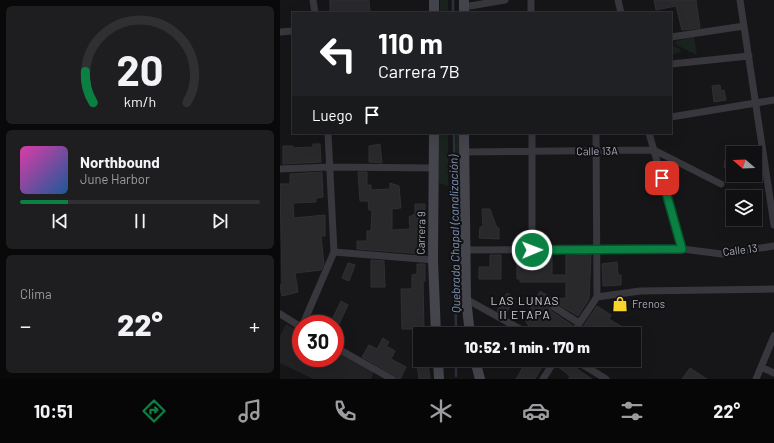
<!DOCTYPE html>
<html lang="es">
<meta charset="utf-8">
<style>
body{margin:0;font-family:Barlow,sans-serif;background:#1e1e20;color:#f1f3f6;height:100vh;display:flex;flex-direction:column;font-size:15px;white-space:nowrap}
*{box-sizing:border-box;margin:0}
p{font-size:13px;color:#9c9d9f}
.icon{flex:none;width:22px;height:22px;fill:none;stroke:currentColor;stroke-width:2;stroke-linecap:round;stroke-linejoin:round}
.map{position:relative;flex:1;overflow:hidden}
.panel{display:flex;flex-direction:column;gap:6px;padding:6px;background:#09090a;width:280px}
.panel>*{flex:none}
.guide{position:absolute;left:12px;top:12px;width:380px;height:122px;border-radius:0px;box-shadow:0 4px 16px #0002,0 0 0 1px #303032;background:#202124;color:#fff;overflow:hidden}
.needle{width:26px;rotate:289deg}
.buttons{position:absolute;left:446px;top:146px;display:grid;gap:8px}
.buttons a{display:grid;place-items:center;width:36px;height:36px;border-radius:0px;background:#101012;box-shadow:0 4px 16px #0002,0 0 0 1px #303032;font-size:20px}
.speed{position:absolute;left:12px;top:315px;display:flex;gap:8px;font-size:20px;font-weight:700;text-align:center}
.speed>*{display:grid;place-content:center;width:52px;height:52px;border-radius:50%;background:#101012;box-shadow:0 4px 16px #0002,0 0 0 1px #303032;line-height:1}
.speed .limit{border:6px solid #d22;background:#fff;color:#111}
.pin{position:absolute;display:grid;place-items:center;width:34px;height:34px;color:#fff;margin:-17px;border-radius:8px;box-shadow:0 2px 6px #0006}
.me{position:absolute;width:44px;margin:-22px;rotate:89deg;stroke-linejoin:round;filter:drop-shadow(0 0 3px #0008)}
.turn{display:flex;align-items:center;gap:14px;height:84px;padding:0 20px;font-size:18px}
.turn .icon{width:52px;height:52px;stroke-width:2.5}
.turn b{display:block;font-size:28px;line-height:34px}
.then{display:flex;align-items:center;height:38px;padding:0 20px;background:#0003;gap:8px;font-size:15px}
.big{font-size:30px;font-weight:800;line-height:1.1}
.panel .widget{flex:1;display:flex;flex-direction:column;justify-content:center;gap:6px;min-width:0;padding:0 14px;border-radius:6px;background:#1e1e20}
.panel .dial{align-items:center;gap:0}
.dial svg{height:104px;overflow:visible;fill:none;stroke:#303032;stroke-width:7;stroke-linecap:round;text-anchor:middle}
.dial text{fill:#f1f3f6;stroke:none}
.song{display:flex;align-items:center;gap:12px}
.cover{width:48px;height:48px;border-radius:6px;background:linear-gradient(135deg,hsl(320 70% 55%),hsl(210 70% 35%))}
.played{height:4px;border-radius:2px;background:linear-gradient(90deg,#0b8043 20%,#303032 20%)}
.keys{display:flex;justify-content:space-around;direction:ltr}
.heat{display:flex;justify-content:space-between;align-items:center;font-size:22px;direction:ltr}
.trip{position:absolute;left:133px;top:327px;width:228px;height:40px;border-radius:0px;background:#101012;box-shadow:0 4px 16px #0002,0 0 0 1px #303032;font-weight:800;line-height:40px;text-align:center}
.dock{display:flex;height:64px;justify-content:space-around;align-items:center;background:#060607;color:#9c9d9f}
.dock .icon{width:28px;height:28px}
.dock .current{color:#0b8043}
.dock b{font-size:18px;color:#f1f3f6}
main{display:flex;flex:1;min-height:0}
.map>svg:first-child{display:block}
</style>
<main>
<section class="panel">
<div class="widget dial"><svg viewBox="0 0 100 80">
<path d="M14 69A42 42 0 1 1 86 69"/>
<path d="M14 69A42 42 0 0 1 8 45" stroke="#0b8043"/>
<text x="50" y="56" font-size="32" font-weight="700">20</text>
<text x="50" y="72" font-size="11">km/h</text>
</svg></div>
<div class="widget">
<div class="song"><i class="cover"></i><div><b>Northbound</b><p>June Harbor</p></div></div>
<div class="played"></div>
<div class="keys"><svg class="icon" aria-label="previous" viewBox="0 0 24 24"><path d="M18 5L8 12l10 7zM5 5v14"/></svg><svg class="icon" aria-label="pause" viewBox="0 0 24 24"><path d="M8 5v14M16 5v14"/></svg><svg class="icon" aria-label="next" viewBox="0 0 24 24"><path d="M6 5l10 7-10 7zM19 5v14"/></svg></div>
</div>
<div class="widget"><p>Clima</p>
<div class="heat"><a>−</a><b class="big">22°</b><a>+</a></div>
</div>
</section>
<div class="map">
<svg width="494" height="379" viewBox="0 0 494 379">
<rect width="100%" height="100%" fill="#161618"/>
<path fill="#222225" d="M6,324L21,332V358H55V349L95,369L91,379H33L0,363V336Z"/>
<path fill="#1b231e" d="M160,0H168V13H160Z
M414,37L417,55L394,44L396,41Z
M391,45L400,49L401,52L391,55Z
M159,133H168V186L159,183Z
M176,133H182V193L176,192Z"/>
<g fill="none" stroke-linecap="round" stroke-linejoin="round">
<path stroke="#2b323c" stroke-width="2.5" d="M173,0V13
M174,133L176,334
M176,360V376"/>
</g>
<path fill="#29292c" stroke="#303034" d="M50,0H89L90,13H50Z
M374,0H416L420,28L402,30L396,6L376,10Z
M440,85L441,91L444,90L446,100L434,102L432,86Z
M33,144H40L41,162L3,164V146H13V148L33,147Z
M100,144L102,163L89,162V146Z
M445,160H453L451,170L444,167Z
M42,172L43,197L36,198V202L13,203L14,218L45,215V236H41L44,264L41,270L15,273L18,292L2,296L0,286L2,283L0,184H10V174Z
M78,172H87V185H91V190L110,189V183L119,186L121,208L112,209V230L130,229L129,217L135,214V204H145L144,254L77,249V241H87V231H91L92,210H89L88,201H80Z
M202,209H210L217,228H219V239L199,238L200,227H203Z
M311,254L309,299L298,316L276,303H271L269,306L271,311L292,325L287,334H254L245,320L260,291L274,299L286,298V282H240V279H237V255H272V275H286V255Z
M210,255H221V279H199V267H210Z
M91,260L104,261L105,287H91Z
M337,262L338,275H341V285L323,286L322,264Z
M68,263L75,265L69,281L62,278Z
M137,264H145V281H143L144,329H122L121,289H132V275L137,274Z
M227,293L235,298L225,315L217,311Z
M61,301L68,305L59,324H50Z
M317,306L331,315L329,319L354,334H298Z
M103,338L109,342L106,346L115,351L111,359L126,367L120,379H117L114,375L82,357L89,345L97,349Z
M247,360H266L255,379H236Z
M280,360H284L312,379H288L290,376L277,366Z
M148,363L150,379H139L137,364Z
M410,368L427,379H402Z"/>
<g fill="none" stroke-linecap="round" stroke-linejoin="round">
<path stroke="#37373d" stroke-width="7" d="M33,0L35,13
M251,0V13
M338,0L341,13
M460,0L494,225
M184,7L225,0
M0,32L13,31
M391,37L464,26
M391,64L469,56
M391,117L494,100
M316,133L317,297
M369,133L402,249
M184,152L374,150L441,184
M0,169L49,167L154,168
M185,250L402,249L442,254L494,246
M252,250V133
M54,252L153,260
M317,297L360,291L494,289
M186,299L249,334
M274,307L299,323
M0,314L21,327
M23,324L54,252L48,133
M292,334L317,297
M55,347L112,379
M295,360L326,379
M481,367L494,373
M263,379L275,360
M476,379L494,336"/>
<path stroke="#44454d" stroke-width="10" d="M154,0V13
M184,13V0
M154,133L153,260L156,334
M184,133L186,299L190,334
M158,360L159,379
M195,360L200,379"/>
</g>
<g fill="none" stroke-linecap="round" stroke-linejoin="round">
<defs>
<path id="route" d="M252,250L402,249L382,178"/>
</defs>
<use href="#route" stroke="#07532c" stroke-width="10"/>
<use href="#route" stroke="#0b8043" stroke-width="7"/>
</g>
<defs>
<symbol id="shop-bare" viewBox="-9 -9 18 18"><path d="M-5-2.5h2.3a2.7 3.5 0 0 1 5.4 0H5L5.5 6h-11ZM-1.5-2.5h3a1.5 2.3 0 0 0-3 0Z" fill="#f8d22d" stroke="#111113" stroke-width="2.5" paint-order="stroke"/></symbol>
</defs>
<g fill-rule="evenodd">
<use href="#shop-bare" x="329" y="293" width="22" height="22"/>
</g>
<g text-anchor="middle" stroke-width="4" stroke-linejoin="round" paint-order="stroke">
<g font-size="11" fill="#a7aab8" stroke="#111113">
<text transform="translate(317 151) rotate(-1)" y="4">Calle 13A</text>
<text transform="translate(141 233) rotate(-89)" y="4">Carrera 9</text>
<text transform="translate(460 250) rotate(-7)" y="4">Calle 13</text>
</g>
<g font-size="11" fill="#a7aab8" stroke="#111113" text-anchor="start">
<text x="352" y="308">Frenos</text>
</g>
<g font-size="12" font-style="italic" fill="#7d92b4" stroke="#111113">
<text transform="translate(175 234) rotate(-91)" y="4">Quebrada Chapal (canalización)</text>
</g>
<g font-size="12" letter-spacing="1" fill="#c8cad4" stroke="#111113">
<text x="245" y="305">LAS LUNAS<tspan x="245" dy="14">II ETAPA</tspan></text>
</g>
</g>
</svg>
<div class="buttons">
<a><svg class="needle" viewBox="-14 -14 28 28"><path d="M0-13l5 13h-10z" fill="#e53935"/><path d="M0 13l5-13h-10z" fill="#9c9d9f"/></svg></a>
<a><svg class="icon" aria-label="layers" viewBox="0 0 24 24"><path d="M12 4l9 5-9 5-9-5zM3 14l9 5 9-5"/></svg></a>
</div>
<div class="speed"><div class="limit">30</div></div>
<div class="pin" style="left:382px;top:178px;background:#d93025"><svg class="icon" aria-label="arrive" viewBox="0 0 24 24"><path d="M6 21V4h12l-3 4 3 4H6"/></svg></div>
<svg class="me" style="left:252px;top:250px" viewBox="-20 -20 40 40"><circle r="17" fill="#0b8043" stroke="#fff" stroke-width="3"/><path d="M0-11L8 9 0 5-8 9z" fill="#fff"/></svg>
<div class="trip">10:52 · 1 min · 170 m</div>
<div class="guide">
<div class="turn"><svg class="icon" aria-label="left" viewBox="0 0 24 24"><path d="M17 20v-9H6M10 6l-5 5 5 5"/></svg><div><b>110 m</b>Carrera 7B</div></div>
<div class="then">Luego<svg class="icon" aria-label="arrive" viewBox="0 0 24 24"><path d="M6 21V4h12l-3 4 3 4H6"/></svg></div>
</div>
</div>
</main>
<nav class="dock">
<b>10:51</b>
<svg class="icon current" aria-label="directions" viewBox="0 0 24 24"><path d="M12 3l9 9-9 9-9-9zM9 14v-3h6M13 9l2 2-2 2"/></svg>
<svg class="icon" aria-label="music" viewBox="0 0 24 24"><path d="M9 18V5l10-2v13"/><circle cx="6" cy="18" r="3"/><circle cx="16" cy="16" r="3"/></svg>
<svg class="icon" aria-label="phone" viewBox="0 0 24 24"><path d="M5 4h4l2 5-3 2q2 4 5 5l2-3 5 2v4C11 20 4 13 5 4z"/></svg>
<svg class="icon" aria-label="climate" viewBox="0 0 24 24"><path d="M12 3v18M4 7l16 10M4 17L20 7"/></svg>
<svg class="icon" aria-label="car" viewBox="0 0 24 24"><path d="M5 17H2v-5l4-1 3-4h7l3 4 3 1v5h-3M9 17h6M6 11h13"/><circle cx="7" cy="17" r="2"/><circle cx="17" cy="17" r="2"/></svg>
<svg class="icon" aria-label="filters" viewBox="0 0 24 24"><path d="M4 7h16M4 17h16"/><circle cx="9" cy="7" r="2"/><circle cx="15" cy="17" r="2"/></svg>
<b>22°</b>
</nav>
